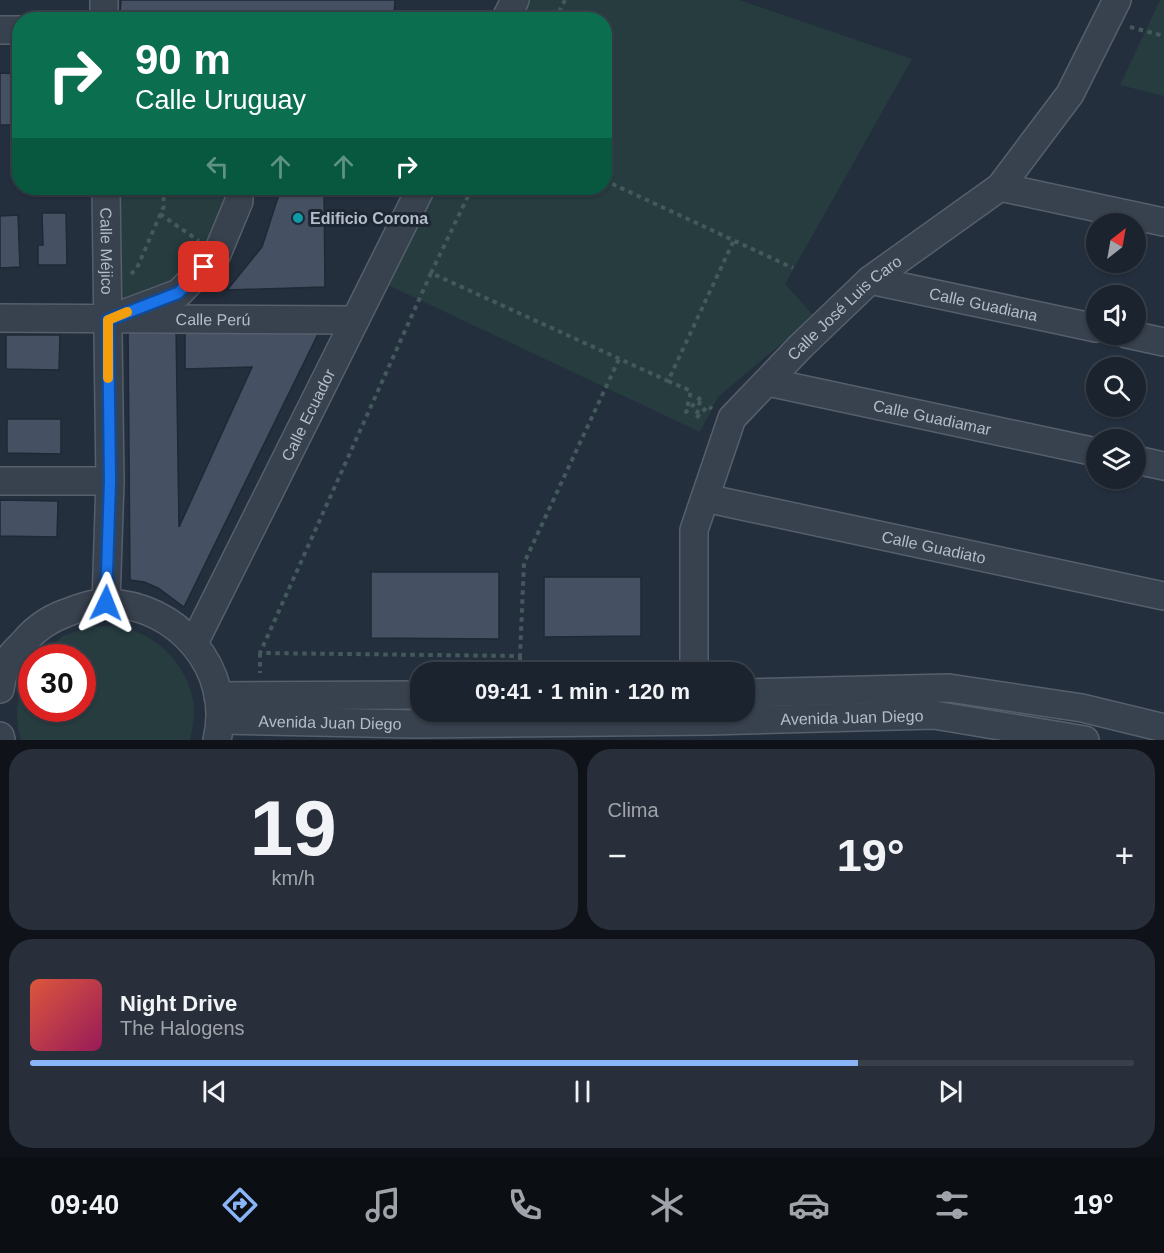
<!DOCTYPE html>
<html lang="es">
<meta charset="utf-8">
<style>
body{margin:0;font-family:Arial,sans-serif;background:#282f3a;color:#f1f3f6;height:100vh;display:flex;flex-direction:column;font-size:22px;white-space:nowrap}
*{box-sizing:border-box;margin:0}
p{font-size:20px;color:#a0a4aa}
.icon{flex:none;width:33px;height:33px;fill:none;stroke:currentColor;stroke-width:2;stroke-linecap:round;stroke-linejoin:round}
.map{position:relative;height:740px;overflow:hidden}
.panel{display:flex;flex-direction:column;gap:9px;padding:9px;background:#0f1319;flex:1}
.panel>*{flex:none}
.hud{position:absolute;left:12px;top:12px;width:600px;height:183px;border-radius:24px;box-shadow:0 2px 4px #0004,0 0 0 2px #39404a;background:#0b6e4f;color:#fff;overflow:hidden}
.needle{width:39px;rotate:31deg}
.fabs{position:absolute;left:1086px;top:213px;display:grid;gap:12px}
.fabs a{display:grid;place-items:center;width:60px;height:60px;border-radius:50%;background:#1b232e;box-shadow:0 2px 4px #0004,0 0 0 2px #39404a;font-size:30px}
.speed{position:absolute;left:18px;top:644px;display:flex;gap:12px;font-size:30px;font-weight:700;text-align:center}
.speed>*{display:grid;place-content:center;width:78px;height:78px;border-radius:50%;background:#1b232e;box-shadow:0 2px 4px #0004,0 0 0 2px #39404a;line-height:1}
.speed .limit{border:9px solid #d22;background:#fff;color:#111}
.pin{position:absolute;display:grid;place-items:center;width:51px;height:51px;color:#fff;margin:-26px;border-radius:12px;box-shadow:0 3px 9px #0006}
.me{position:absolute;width:66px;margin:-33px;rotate:2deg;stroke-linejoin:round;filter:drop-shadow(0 0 4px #0008)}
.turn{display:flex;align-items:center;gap:21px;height:126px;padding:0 24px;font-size:27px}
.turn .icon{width:78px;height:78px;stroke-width:2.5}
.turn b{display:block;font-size:42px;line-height:51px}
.lanes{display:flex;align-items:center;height:57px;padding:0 24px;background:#0003;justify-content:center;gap:30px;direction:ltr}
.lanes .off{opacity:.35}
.big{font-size:45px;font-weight:800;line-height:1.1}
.panel .tile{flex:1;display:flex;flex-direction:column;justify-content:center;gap:9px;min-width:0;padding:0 21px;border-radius:24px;background:#282f3a}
.panel .dial{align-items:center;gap:0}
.dial b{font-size:78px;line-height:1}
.song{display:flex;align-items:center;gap:18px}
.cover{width:72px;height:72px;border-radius:9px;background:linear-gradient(135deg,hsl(10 70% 55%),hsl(330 70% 35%))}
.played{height:6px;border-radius:3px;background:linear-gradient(90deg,#8ab4f8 75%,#39404a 75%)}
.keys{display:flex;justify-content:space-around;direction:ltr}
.heat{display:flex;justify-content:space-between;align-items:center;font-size:33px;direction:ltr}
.panel .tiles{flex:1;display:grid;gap:9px;grid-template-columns:1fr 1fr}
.tile:last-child{grid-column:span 2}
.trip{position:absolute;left:410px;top:662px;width:345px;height:60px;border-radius:24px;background:#1b232e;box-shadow:0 2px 4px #0004,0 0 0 2px #39404a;font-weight:800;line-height:60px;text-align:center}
.menu{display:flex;height:96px;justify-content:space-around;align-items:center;background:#0b0e12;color:#a0a4aa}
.menu .icon{width:42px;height:42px}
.menu .selected{color:#8ab4f8}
.menu b{font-size:27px;color:#f1f3f6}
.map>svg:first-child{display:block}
</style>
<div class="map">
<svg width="1164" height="740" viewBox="0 0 1164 740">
<rect width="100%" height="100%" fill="#242f3e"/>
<path fill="#263c3f" d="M529,0H739L912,59L785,284L814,316L718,397L700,432L388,285L435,188H604V20L519,19Z
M1160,0H1164V96L1120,85Z
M120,188H228L229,197L208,245L175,279L120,301Z
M90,627C99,627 109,625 118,627C157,632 191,668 194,708C194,718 192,731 190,740H21C13,716 17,687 31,666L32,708H82V657H38L63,636Z"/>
<path fill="#455162" stroke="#1f2835" stroke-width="1.5" d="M121,0H395L394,15H120Z
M0,73L20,74V125H0Z
M281,188H324L325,287L227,290L262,247Z
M42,213H66L67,265H38V245H43Z
M18,215L20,267L0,268V216Z
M128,326L176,327L179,527L252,367L185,369V327L320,330L184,607L158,588L144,582L130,580Z
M6,335H60L59,370L6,369Z
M7,419H61V454L7,453Z
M0,500L58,501L57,537L0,536Z
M371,572H499V639L371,638Z
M544,577H641V636L544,637Z"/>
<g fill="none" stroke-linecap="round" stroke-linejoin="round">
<defs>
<g id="minor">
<path d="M104,20V0"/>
<path d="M505,20L515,0"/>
<path d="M0,30H20"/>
<path d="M1000,187L1164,222"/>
<path id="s1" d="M106,188L110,481L106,603"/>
<path id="s2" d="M870,280L1096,328"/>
<path d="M123,314L179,293L217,254L239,201V188"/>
<path id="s3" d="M0,318L355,320"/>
<path d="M1127,334L1164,342"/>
<path id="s4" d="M768,382L1096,452"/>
<path d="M1136,460L1164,466"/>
<path d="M0,481H110"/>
<path id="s5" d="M705,498L1164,596"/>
<path id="s6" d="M194,643L421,188"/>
<path id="s7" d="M694,672V530L732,418L801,346L870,280L1000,187L1070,94L1117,0"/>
<path d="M0,689C2,680 3,670 7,662C11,654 20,647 25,641C37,627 49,619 66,613C79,608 92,603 106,603C177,604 234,669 217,740"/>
<path d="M744,693L949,688L1082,708L1164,728"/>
<path d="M218,696L420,695"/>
<path id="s8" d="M220,720L413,724L710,721L934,715L1085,740"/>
<path d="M0,736L1,740"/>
</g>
</defs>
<use href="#minor" stroke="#565f6c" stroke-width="30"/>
<path stroke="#44595c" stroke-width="4" stroke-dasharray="4.5 4.5" stroke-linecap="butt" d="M555,20L565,0
M1130,27L1164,36
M604,180L793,268
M472,188L431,273L668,381L734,240
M160,214L199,241
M431,273L260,653L520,656L524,563L619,359
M131,274L137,268L164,206L163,188
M668,381L691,391L686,412L701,397L696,418L708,406L712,409
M260,653V673
M520,656V672"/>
<use href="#minor" stroke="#38414e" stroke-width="27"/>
</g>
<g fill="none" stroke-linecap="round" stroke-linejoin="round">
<defs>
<path id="route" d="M106,603L110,481L108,320L178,293L204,267"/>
</defs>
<use href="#route" stroke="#114b97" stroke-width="15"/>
<use href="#route" stroke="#1a73e8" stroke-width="10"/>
<path stroke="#f59e0b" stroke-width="10" d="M108,378V320L127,312"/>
</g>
<circle fill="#0f9aa8" stroke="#1d2633" stroke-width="2" cx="298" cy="218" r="6"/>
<g text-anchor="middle" stroke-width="6" stroke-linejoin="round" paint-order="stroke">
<g font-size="16" font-weight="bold" fill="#b4bcc9" stroke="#1d2633" text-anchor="start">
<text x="310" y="224">Edificio Corona</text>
</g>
<g font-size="16" fill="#b4bcc9" stroke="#1d2633">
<text dy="6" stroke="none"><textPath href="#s1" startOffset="63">Calle Méjico</textPath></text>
<text dy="6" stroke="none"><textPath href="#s2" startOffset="116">Calle Guadiana</textPath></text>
<text dy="6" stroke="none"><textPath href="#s7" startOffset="418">Calle José Luis Caro</textPath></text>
<text dy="6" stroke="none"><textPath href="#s3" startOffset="213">Calle Perú</textPath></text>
<text dy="6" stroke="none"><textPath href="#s6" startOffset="255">Calle Ecuador</textPath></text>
<text dy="6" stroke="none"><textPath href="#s4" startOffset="168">Calle Guadiamar</textPath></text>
<text dy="6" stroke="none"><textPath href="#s5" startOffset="234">Calle Guadiato</textPath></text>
<text dy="6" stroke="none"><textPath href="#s8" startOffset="632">Avenida Juan Diego</textPath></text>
<text dy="6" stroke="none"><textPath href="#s8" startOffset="110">Avenida Juan Diego</textPath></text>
</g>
</g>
</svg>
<div class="fabs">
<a><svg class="needle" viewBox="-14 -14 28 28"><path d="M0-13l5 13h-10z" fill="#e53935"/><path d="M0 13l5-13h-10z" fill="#a0a4aa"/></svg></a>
<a><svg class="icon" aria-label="sound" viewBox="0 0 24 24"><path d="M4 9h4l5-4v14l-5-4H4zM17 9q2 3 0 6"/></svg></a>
<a><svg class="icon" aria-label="search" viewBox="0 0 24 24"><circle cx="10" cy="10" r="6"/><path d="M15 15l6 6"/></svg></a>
<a><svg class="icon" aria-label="layers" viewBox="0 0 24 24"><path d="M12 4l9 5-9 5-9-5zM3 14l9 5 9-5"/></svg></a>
</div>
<div class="speed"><div class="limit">30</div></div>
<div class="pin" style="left:204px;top:267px;background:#d93025"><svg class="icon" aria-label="arrive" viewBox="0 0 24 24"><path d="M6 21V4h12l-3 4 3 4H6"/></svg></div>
<svg class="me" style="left:106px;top:603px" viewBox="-20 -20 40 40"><path d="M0-17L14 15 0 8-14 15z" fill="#1a73e8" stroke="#fff" stroke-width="4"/></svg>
<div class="trip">09:41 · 1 min · 120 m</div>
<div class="hud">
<div class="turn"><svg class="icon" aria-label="right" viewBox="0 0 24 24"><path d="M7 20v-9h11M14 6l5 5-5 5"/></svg><div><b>90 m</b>Calle Uruguay</div></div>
<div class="lanes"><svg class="icon off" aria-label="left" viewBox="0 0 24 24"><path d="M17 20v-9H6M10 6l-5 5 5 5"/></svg><svg class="icon off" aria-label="ahead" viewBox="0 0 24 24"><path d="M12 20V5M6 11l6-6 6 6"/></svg><svg class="icon off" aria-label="ahead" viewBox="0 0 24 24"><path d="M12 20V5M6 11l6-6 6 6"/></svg><svg class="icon" aria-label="right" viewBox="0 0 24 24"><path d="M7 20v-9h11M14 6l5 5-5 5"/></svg></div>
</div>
</div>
<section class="panel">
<div class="tiles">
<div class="tile dial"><b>19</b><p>km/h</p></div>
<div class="tile"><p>Clima</p>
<div class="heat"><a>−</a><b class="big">19°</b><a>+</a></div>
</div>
<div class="tile">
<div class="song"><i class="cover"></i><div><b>Night Drive</b><p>The Halogens</p></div></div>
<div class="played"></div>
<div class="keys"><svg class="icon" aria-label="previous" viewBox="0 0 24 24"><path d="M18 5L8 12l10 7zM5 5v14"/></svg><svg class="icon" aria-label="pause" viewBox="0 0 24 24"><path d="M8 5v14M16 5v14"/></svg><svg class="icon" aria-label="next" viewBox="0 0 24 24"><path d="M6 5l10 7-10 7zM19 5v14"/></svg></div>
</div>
</div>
</section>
<nav class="menu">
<b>09:40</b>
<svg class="icon selected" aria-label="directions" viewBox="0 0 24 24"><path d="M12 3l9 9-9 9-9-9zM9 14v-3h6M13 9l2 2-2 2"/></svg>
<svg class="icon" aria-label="music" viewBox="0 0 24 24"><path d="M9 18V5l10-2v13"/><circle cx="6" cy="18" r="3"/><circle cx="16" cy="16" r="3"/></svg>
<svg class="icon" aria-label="phone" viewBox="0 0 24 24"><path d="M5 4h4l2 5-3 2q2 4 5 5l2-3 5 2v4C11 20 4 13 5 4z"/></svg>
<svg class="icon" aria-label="climate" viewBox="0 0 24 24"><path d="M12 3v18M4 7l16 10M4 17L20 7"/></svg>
<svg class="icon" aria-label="car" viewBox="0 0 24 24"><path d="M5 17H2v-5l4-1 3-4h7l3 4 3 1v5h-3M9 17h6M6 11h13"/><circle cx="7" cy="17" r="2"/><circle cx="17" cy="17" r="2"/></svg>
<svg class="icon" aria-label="filters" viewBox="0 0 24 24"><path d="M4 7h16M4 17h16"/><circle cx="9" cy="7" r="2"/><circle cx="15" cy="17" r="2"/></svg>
<b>19°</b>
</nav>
